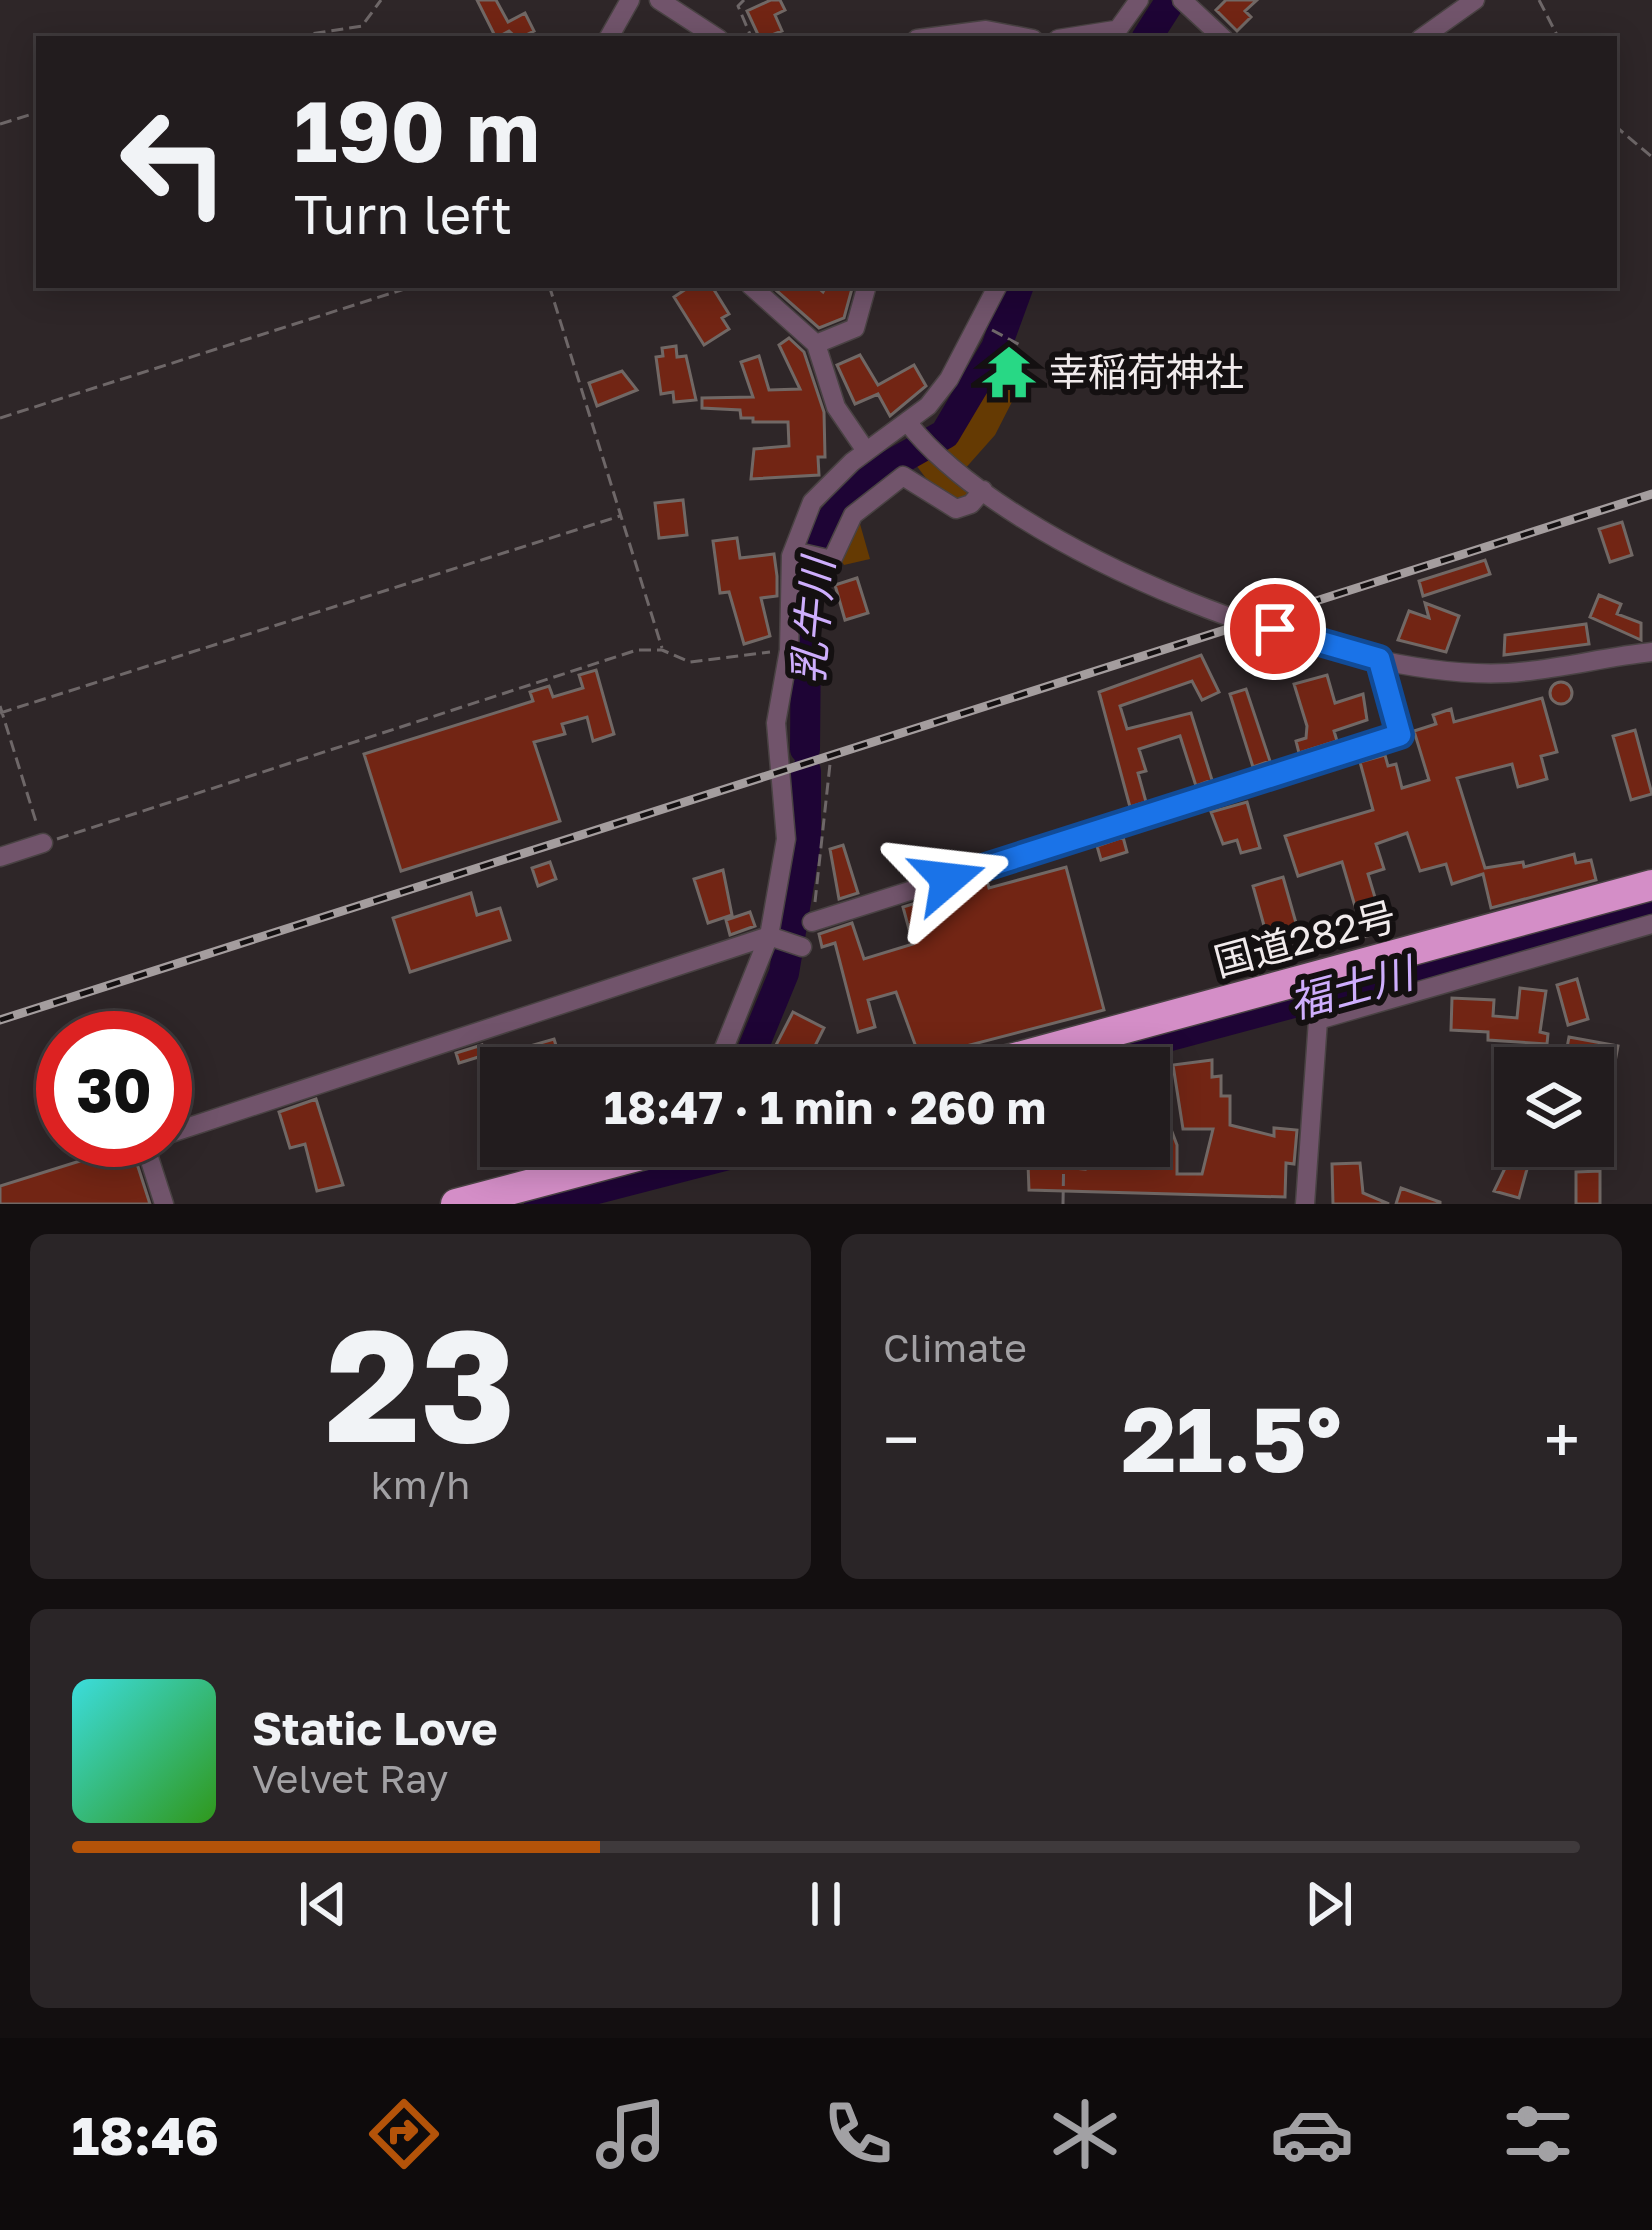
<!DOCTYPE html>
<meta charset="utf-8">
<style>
body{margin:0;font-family:"Golos Text","Noto Sans JP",sans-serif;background:#2a2527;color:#f1f3f6;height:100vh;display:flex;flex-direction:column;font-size:45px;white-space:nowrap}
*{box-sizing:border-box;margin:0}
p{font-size:39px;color:#a2a1a4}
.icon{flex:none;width:66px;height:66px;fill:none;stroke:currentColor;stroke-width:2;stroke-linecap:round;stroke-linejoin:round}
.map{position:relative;height:1204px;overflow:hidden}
.panel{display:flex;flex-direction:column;gap:30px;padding:30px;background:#130f10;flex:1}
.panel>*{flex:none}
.guide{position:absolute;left:36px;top:36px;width:1581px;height:252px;border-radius:0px;box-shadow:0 6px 30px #0003,0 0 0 3px #3f3a3c;background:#221c1e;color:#f1f3f6;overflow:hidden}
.tools{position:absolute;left:1494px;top:1047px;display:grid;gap:24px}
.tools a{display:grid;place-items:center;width:120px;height:120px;border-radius:0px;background:#221c1e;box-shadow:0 6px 30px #0003,0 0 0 3px #3f3a3c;font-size:60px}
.speed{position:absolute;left:36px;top:1011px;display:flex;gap:24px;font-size:60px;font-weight:700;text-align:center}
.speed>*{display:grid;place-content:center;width:156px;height:156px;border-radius:50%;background:#221c1e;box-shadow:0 6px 30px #0003,0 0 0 3px #3f3a3c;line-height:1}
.speed .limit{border:18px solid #d22;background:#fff;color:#111}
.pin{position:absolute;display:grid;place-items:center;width:102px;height:102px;color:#fff;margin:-51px;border:6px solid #fff;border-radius:50%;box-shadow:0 3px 12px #0007}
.me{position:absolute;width:132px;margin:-66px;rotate:73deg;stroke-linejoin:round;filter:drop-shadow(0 0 9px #0008)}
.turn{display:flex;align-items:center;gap:42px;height:252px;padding:0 60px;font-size:54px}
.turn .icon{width:156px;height:156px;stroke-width:2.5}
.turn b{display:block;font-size:84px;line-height:102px}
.big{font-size:90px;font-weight:700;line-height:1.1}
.panel .tile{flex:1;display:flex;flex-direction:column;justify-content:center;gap:18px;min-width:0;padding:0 42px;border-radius:18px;background:#2a2527}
.panel .dial{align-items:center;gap:0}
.dial b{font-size:156px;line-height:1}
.song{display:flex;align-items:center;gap:36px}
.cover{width:144px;height:144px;border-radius:18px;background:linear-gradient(135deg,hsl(180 70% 55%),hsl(110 70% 35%))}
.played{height:12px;border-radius:6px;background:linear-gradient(90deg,#b45309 35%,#3f3a3c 35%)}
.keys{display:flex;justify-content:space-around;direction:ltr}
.heat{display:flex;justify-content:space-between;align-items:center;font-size:66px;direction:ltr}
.panel .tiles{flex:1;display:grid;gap:30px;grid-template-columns:1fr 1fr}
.tile:last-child{grid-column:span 2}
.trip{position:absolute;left:480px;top:1047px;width:690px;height:120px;border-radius:0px;background:#221c1e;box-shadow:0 6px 30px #0003,0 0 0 3px #3f3a3c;font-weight:700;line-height:120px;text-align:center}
.tab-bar{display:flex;height:192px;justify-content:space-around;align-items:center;background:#0e0b0c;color:#a2a1a4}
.tab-bar .icon{width:84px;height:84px}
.tab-bar .on{color:#b45309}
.tab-bar b{font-size:54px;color:#f1f3f6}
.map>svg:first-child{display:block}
</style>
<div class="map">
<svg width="1652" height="1204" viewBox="0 0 1652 1204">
<rect width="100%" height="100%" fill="#2e2628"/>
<path fill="#653a03" d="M994,382L1017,392L995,435L963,471L937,452L959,436Z
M928,458L975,493L954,502L934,489L916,465Z
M860,524L870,559L844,565L836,553Z"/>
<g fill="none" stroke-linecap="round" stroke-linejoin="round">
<path stroke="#5d496c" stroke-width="4.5" d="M1162,13L1164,12"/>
<path stroke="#1e0435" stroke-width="30" d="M1146,39L1171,0
M805,749L806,632L811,564L822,531L867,478L945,434L996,348L1019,285
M745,1068L784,973L806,842V771
M1051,1068L1652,907
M539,1204L763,1146"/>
</g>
<path fill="#722514" stroke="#716865" stroke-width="3" d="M477,0H496L508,22L525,13L534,31L518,39L509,31L496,38Z
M771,0H780L785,10L775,15L782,31L774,34L776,39H760L747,11Z
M1226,0H1257L1245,11L1251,17L1237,31L1216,10Z
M692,285H711L729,314L722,318L729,329L704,345L674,297Z
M770,285H815L823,292L827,285H853L844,318L819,328Z
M789,338L804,352L824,412L825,457H818L819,475L751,479L754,449L789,446L788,422H753V418H741L740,410L702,408V398L753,397L741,362L759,356L769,390L800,389L779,345Z
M676,346L677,357L686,356L696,400L674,402L673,392L661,394L656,357L663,356L662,348Z
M860,355L878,385L914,365L926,386L890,416L878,394L855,404L837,365Z
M999 371a10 10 0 1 1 20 0a10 10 0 1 1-20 0Z
M622,371L637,390L597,406L589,383Z
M683,500L687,535L659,538L655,503Z
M1622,522L1632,555L1610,562L1599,529Z
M737,538L740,558L774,554L777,576V596L761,598L770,636L744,644L729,592L720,593L713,541Z
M1485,560L1490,574L1423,596L1419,581Z
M857,578L868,613L845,620L835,585Z
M1599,595L1621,604L1617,614L1641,623V640L1590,617Z
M1425,603L1459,616L1446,652L1398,640L1409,611L1429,618Z
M1586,624L1589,644L1504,655L1505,635Z
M1201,655L1219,692L1202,700L1192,681L1120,706L1127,729L1191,713L1212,780L1196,786L1180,736L1139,749L1146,771L1138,773L1146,802L1130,807L1099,692Z
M596,670L614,734L593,741L587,717L562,724L565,734L534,742L560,821L401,871L364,754L533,701L530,692L549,686L553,697L583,688L579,675Z
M1327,675L1335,703L1363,694L1367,720L1334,731L1337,741L1299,753L1296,741L1306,738L1307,726L1294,684Z
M1550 693a11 11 0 1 1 22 0a11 11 0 1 1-22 0Z
M1246,689L1270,761L1253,767L1230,694Z
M1542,698L1557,752L1541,756L1547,779L1518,787L1512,764L1457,778L1485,868L1523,862L1524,867L1574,854L1576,863L1591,860L1596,880L1491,908L1483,874L1452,884L1446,864L1420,871L1407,833L1376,844L1384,869L1368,874L1385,931L1364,937L1342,862L1298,876L1285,836L1373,810L1360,762L1385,755L1388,766L1396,764L1402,788L1429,780L1414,731L1436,724L1433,715L1451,709L1454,722Z
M1635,730L1652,794L1631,800L1613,736Z
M1247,802L1260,848L1241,853L1237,840L1223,844L1211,812Z
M1123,837L1127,852L1101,860L1097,846Z
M843,845L858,893L839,899L830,849Z
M550,862L556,879L538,886L532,868Z
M1066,867L1104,1010L920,1058L896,992L868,1000L875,1027L858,1032L835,943L822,947L819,934L852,923L864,959L913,944L903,907L987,881L989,888Z
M723,870L732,915L708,923L694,879Z
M1283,877L1298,930L1268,940L1253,886Z
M471,893L477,915L500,908L510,940L410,972L393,918Z
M750,912L755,926L730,935L726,920Z
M1329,917L1337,943L1320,949L1312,922Z
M1577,979L1588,1019L1568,1025L1557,985Z
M1520,988L1546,991L1540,1032L1548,1034L1547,1044L1488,1040V1032L1451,1030L1452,998L1494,1000L1493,1016L1517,1018Z
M793,1012L824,1028L806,1064L800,1060L796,1068H781L773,1064L780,1049L775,1047Z
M1569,1037L1618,1046L1615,1062L1566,1053Z
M554,1039L563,1068H503L499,1055Z
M482,1045L485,1055L459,1063L456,1053Z
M676,1051L681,1068H629V1065Z
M1212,1060V1077L1221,1076V1096H1230V1125L1274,1136V1128L1297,1130L1294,1164L1286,1163L1285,1197L1029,1190L1028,1164L1085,1169V1146H1149L1152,1079L1177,1145V1174H1202L1213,1129H1183L1173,1065Z
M316,1099L343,1185L317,1191L305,1144L290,1148L279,1112Z
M131,1145L150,1204H0V1186Z
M1360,1163L1363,1193L1389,1204H1333L1332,1164Z
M1507,1164L1527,1169L1519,1198L1494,1191Z
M1600,1171V1204H1576V1172Z
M1401,1188L1440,1202V1204H1396Z"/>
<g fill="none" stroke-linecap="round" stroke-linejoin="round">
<defs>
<path id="minor" d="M659,0L719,39
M1182,0L1224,39
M608,39L630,0
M917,39L986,30L1033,39
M1058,39L1115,30
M1111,39L1139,0
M1420,39L1475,0
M750,285L816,344L836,407L866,451
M816,344L855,328L867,285
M908,423C1009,552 1345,682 1508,673C1556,670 1604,657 1652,652
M793,551L832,560L853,515L903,476L956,509L971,504L983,490
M0,857L43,843
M812,922L1400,735L1379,659
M716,1068L769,936L786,839L776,723L789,650L791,556L812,502L852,462L928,406L949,379L998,285
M165,1135L769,936L802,947
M149,1140L144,1142L164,1204
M1305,1204L1318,1020L1652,924"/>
<path id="highway" d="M978,1068L1652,885
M456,1204L675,1146"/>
</defs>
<use href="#minor" stroke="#494243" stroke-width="21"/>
<use href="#highway" stroke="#494243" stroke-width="33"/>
<path stroke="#6e6768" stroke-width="3" stroke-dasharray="12 6" stroke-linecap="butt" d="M744,0L738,6L752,39
M1539,0L1559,39
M278,39L362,26L381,0
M0,124L39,112
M1614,125L1652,157
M549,285L662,648
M992,330L1020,345L1016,355
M0,418L417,285
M0,706L37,825
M0,713L620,516
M57,839L637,650H662L690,662L770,652
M815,902L830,764
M1063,1204L1064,1146"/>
<use href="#minor" stroke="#71546b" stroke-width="18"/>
<use href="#highway" stroke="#d48ec7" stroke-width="30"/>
<defs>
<path id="rail" d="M0,1020L1652,494"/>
</defs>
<use href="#rail" stroke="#a49d9e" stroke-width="9"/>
<use href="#rail" stroke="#141011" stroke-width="4.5" stroke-dasharray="14" stroke-linecap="butt"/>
</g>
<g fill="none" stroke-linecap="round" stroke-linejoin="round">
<defs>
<path id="route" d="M948,879L1400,735L1379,659L1275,629"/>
</defs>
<use href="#route" stroke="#114b97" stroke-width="30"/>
<use href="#route" stroke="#1a73e8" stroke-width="21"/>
</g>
<defs>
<symbol id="temple-bare" viewBox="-9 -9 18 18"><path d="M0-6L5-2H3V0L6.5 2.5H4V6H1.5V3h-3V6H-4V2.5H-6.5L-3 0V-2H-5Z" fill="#28d885" stroke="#141011" stroke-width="2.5" paint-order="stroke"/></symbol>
</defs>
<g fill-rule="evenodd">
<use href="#temple-bare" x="971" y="334" width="76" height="76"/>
</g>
<g text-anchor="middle" stroke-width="12" stroke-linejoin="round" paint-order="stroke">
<g font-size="39" fill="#f1ebec" stroke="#141011" text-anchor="start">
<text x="1049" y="386">幸稲荷神社</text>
</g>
<g font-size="39" fill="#f1ebec" stroke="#141011">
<text transform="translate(1305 939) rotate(-15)" y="14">国道282号</text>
</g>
<g font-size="42" font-style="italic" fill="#ceaefd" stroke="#141011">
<text transform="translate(813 621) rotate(-85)" y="15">乳牛川</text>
<text transform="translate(1351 988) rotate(-15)" y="15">福士川</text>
</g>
</g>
</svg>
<div class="tools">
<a><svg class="icon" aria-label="layers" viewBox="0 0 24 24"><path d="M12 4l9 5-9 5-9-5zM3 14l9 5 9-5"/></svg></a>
</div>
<div class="speed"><div class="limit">30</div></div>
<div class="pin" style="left:1275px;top:629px;background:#d93025"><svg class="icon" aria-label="arrive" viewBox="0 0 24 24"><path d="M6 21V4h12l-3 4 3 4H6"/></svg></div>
<svg class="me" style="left:948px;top:879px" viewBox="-20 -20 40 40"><path d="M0-17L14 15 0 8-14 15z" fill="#1a73e8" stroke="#fff" stroke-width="4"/></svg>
<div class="trip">18:47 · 1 min · 260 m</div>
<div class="guide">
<div class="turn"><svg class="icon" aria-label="left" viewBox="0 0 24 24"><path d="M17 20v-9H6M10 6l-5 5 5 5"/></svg><div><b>190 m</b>Turn left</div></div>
</div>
</div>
<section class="panel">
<div class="tiles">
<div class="tile dial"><b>23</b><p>km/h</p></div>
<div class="tile"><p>Climate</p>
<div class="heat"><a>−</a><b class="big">21.5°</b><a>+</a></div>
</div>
<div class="tile">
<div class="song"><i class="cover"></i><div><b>Static Love</b><p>Velvet Ray</p></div></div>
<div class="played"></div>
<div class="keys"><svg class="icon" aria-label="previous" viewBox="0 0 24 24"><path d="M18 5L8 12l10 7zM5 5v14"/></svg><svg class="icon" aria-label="pause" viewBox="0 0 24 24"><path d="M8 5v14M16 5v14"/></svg><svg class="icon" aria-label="next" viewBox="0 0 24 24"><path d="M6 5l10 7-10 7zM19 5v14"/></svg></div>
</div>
</div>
</section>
<nav class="tab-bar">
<b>18:46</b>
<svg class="icon on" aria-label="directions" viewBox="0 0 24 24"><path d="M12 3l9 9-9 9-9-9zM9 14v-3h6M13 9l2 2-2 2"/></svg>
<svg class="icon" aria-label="music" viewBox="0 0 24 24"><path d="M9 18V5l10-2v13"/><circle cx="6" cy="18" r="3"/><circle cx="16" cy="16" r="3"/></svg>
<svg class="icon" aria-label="phone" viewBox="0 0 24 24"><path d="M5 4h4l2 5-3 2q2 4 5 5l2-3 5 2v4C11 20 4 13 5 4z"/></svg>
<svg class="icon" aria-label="climate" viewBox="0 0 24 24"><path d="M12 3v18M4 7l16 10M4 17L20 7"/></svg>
<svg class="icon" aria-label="car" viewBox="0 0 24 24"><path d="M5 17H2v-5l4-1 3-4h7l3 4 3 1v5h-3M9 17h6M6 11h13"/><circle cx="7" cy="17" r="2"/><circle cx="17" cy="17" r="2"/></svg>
<svg class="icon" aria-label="filters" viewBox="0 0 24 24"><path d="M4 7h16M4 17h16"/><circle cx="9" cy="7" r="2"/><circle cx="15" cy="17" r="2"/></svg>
</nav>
